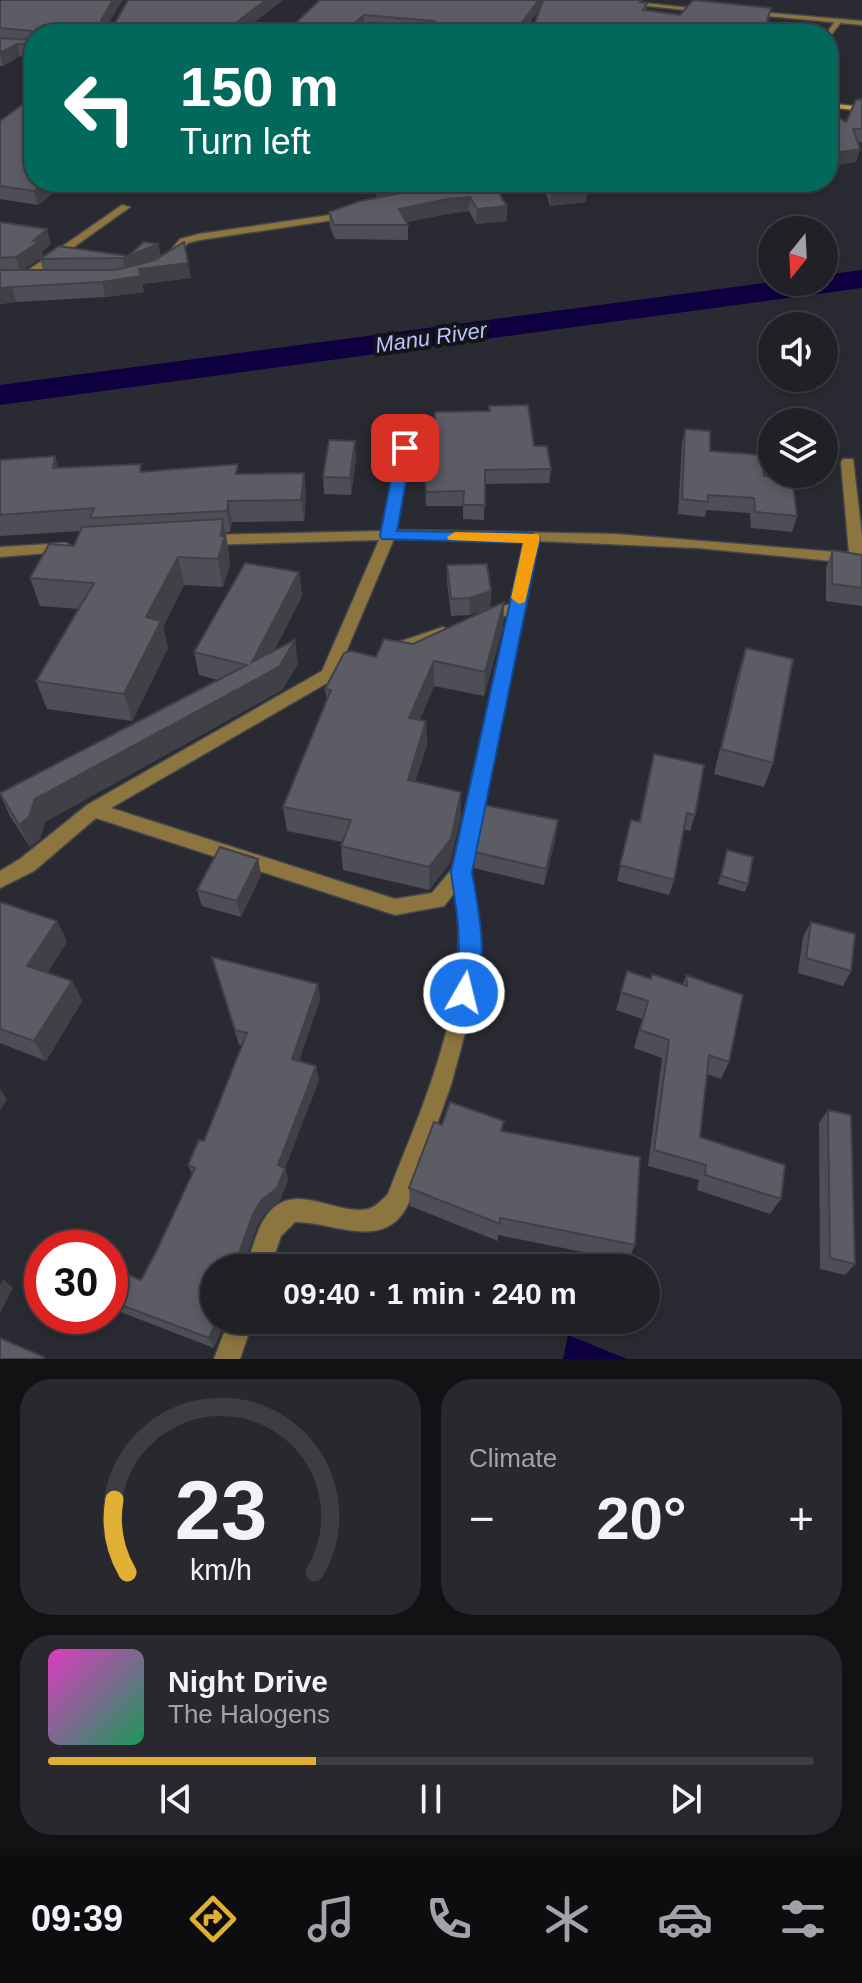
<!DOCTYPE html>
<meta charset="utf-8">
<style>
body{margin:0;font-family:Arial,sans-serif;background:#28282e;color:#f1f3f6;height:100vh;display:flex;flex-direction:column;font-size:30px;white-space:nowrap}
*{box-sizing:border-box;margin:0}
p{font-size:26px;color:#a2a3a7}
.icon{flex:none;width:44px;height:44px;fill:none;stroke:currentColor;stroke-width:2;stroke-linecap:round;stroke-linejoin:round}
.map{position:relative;height:1359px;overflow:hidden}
.details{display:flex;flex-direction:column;gap:20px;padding:20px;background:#121215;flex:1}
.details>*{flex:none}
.banner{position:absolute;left:24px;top:24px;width:814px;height:168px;border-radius:32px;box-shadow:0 4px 12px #0003,0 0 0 2px #3d3e43;background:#00695c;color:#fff;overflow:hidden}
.needle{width:52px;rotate:198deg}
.tools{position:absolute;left:758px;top:216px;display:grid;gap:16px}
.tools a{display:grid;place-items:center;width:80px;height:80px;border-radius:50%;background:#202026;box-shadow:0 4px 12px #0003,0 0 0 2px #3d3e43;font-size:40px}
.speed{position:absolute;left:24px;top:1230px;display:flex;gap:16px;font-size:40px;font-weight:700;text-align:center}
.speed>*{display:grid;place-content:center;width:104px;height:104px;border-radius:50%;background:#202026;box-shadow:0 4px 12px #0003,0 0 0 2px #3d3e43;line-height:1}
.speed .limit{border:12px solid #d22;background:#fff;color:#111}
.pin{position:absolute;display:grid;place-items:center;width:68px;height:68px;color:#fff;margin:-34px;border-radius:16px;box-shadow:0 4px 12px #0006}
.me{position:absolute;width:88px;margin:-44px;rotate:8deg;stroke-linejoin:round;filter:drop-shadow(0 0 6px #0008)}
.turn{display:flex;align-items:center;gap:28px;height:168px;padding:0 24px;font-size:36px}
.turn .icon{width:104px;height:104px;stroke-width:2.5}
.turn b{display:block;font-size:56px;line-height:68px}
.big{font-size:60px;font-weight:600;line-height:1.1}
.details .tile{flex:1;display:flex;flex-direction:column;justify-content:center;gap:12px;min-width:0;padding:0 28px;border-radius:32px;background:#28282e}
.details .dial{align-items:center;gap:0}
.dial svg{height:208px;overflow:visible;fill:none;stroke:#3d3e43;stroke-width:7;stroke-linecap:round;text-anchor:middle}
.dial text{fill:#f1f3f6;stroke:none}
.song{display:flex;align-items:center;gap:24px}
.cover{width:96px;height:96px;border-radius:12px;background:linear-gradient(135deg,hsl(310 70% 55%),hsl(150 70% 35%))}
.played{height:8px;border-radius:4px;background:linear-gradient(90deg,#e0b034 35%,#3d3e43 35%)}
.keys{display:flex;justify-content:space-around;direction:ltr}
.heat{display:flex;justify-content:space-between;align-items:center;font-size:44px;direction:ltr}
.details .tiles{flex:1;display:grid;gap:20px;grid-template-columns:1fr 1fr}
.tile:last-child{grid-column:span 2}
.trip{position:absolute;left:200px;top:1254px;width:460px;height:80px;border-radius:40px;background:#202026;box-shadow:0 4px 12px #0003,0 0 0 2px #3d3e43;font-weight:600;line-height:80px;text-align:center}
.tabs{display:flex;height:128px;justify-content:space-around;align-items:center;background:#0d0d0f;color:#a2a3a7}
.tabs .icon{width:56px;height:56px}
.tabs .current{color:#e0b034}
.tabs b{font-size:36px;color:#f1f3f6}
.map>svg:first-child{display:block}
</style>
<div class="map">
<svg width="862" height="1359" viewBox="0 0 862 1359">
<rect width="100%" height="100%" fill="#2a2b32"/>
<path fill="#0f0041" d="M568,1335L627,1359H563Z"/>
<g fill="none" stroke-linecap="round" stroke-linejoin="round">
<path fill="#0f0041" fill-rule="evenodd" d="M862,270V288L0,405V385L772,282H824V275Z"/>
<defs>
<path id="minor" d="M836,20L842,21L828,39L826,34Z
M122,205L130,207L29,279H21V275Z
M350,212L355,215L353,217L200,240L188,243L175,258L166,256L180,239L199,234Z
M405,444L411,448L396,530L616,534L849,553L841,462L843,459H853L862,536V564L698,548L538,541L470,872L480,942L475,996L451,1085L409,1202C387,1254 332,1221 295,1222L281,1236L270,1268H246C252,1251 256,1230 267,1215C294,1179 335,1216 368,1209C376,1207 382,1200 388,1194C426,1097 472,999 455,892L444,906L395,915L96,818L34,871L0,888V871L20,859L87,805L322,671L379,540L205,545L198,540L205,535L382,531L399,448ZM394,539L524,540L510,604L479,613L476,617L484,622L508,615L452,869L432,893L395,899L111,808L334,679L359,669L361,665L359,661L353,659L341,664Z
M66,543L73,548L71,551L0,557V547Z
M443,627L451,632L448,636L393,656L385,650L387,646Z
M229,1320H253L240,1359H214Z"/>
<path id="tertiary" d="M592,0H617L708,10L705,12Z
M748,11L862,21V25L746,14Z"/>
<path id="secondary" d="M828,103L862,107V111L828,107Z"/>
</defs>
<use href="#minor" stroke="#45464c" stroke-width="3"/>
<use href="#tertiary" stroke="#45464c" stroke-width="3"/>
<use href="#secondary" stroke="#45464c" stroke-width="3"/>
<use href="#minor" fill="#8d7540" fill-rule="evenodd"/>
<use href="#tertiary" fill="#8d7540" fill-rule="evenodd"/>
<use href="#secondary" fill="#c59f45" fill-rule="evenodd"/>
</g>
<path fill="#4e4f56" d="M0,0L108,25L283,0L238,34H34V57L20,56L3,66H0Z
M320,0L644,2L647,3L646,10L680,15L769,19L764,34H531L539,10L521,34H425L427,32L364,26Z
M862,99V142H858L860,149L856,162L846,122Z
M0,121L34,182H154L138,194L99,188L95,192L60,188L38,205L0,199Z
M380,182H648L627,183V187L587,186L586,202L550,206L546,193L499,194L507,221L476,224L469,211L447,214L406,222L408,225V240L335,239L330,227L329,212L376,198Z
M0,222L51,244L42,252L43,256L23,270H43L40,259L128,256L158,244L161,257L191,278L142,284L144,292L105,297L16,302L0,304Z
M489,406L534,446L551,469L549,483L485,484L484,520L463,519V506H426L424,456L436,455L489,411Z
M685,429L710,451L764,476L797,516L792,532L751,528L750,513L706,510L705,517L678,514L682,444Z
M356,458L351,495L324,494L323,477Z
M0,460L58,467L143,471L240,474L304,473L306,495L304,521L232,522L230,532H226L230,564L223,587L184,585L163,627L168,648L132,721L47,709L36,681L79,609L40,606L30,578L74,546L80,531L0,536Z
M832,550L862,555V606L826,601V568Z
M447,565L491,591L490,608L469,615L451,616L447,582Z
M299,572L302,596L274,651L298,664L282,690L45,822L40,839L30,847L10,816L0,795L218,680L199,675L194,652Z
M504,602L503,627L484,696L434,686L420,719L426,721L427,745L415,782L461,816L450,863L429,890L343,870L341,846L342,842L287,831L283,807L327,700L325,689L376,657L413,644Z
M746,648L773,763L764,787L714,774L738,673Z
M654,754L695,815L690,831L684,829L674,880L669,895L617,881L631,820L639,822Z
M556,836L544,885L474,868L475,852Z
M727,850L748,884L745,892L718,884Z
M258,859L261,875L241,917L202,906L197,890Z
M0,902L57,921L67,942L47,973L72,981L82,1001L46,1061L0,1043Z
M811,922L851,971L843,986L798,973L803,937Z
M212,957L318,984L320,999L299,1061L316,1066L319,1080L285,1168L288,1180L280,1200L265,1213L257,1226L244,1264L246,1268H214V1348L110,1308V1268L141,1280L156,1252L192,1174L188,1165L204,1141L242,1045H239Z
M627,971L651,979L683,984L686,975L729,1062L721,1079L707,1074L700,1137L781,1199L770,1214L697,1190L699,1180L648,1166L662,1058L634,1048L642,1019L616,1010Z
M828,1110L855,1264L845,1275L820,1269L819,1123Z
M442,1125L503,1131L635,1245L628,1261L498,1235V1241L410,1206L409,1188Z
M48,1316H98L90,1333Z"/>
<path fill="#404046" d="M113,0H123L103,32L101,20Z
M266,0H283L238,34H221Z
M539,0H546V1L521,34H513Z
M364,15V26L356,34H342Z
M17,44L20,56L3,66L0,53Z
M860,149L856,162L828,167V154Z
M46,182H58L60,188L38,205L34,191Z
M92,182H98L99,188L95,192Z
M136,182H154L138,194Z
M405,182H482L376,202V187Z
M587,187L586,202L550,206L551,191Z
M470,197L469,211L447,214L399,224V209L447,199Z
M507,206V221L476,224L477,209Z
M47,229L51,244L42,252L43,256L20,272L16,257Z
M158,244L161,257L126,272L123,258Z
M188,263L191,278L142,284L144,292L105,297L102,282L139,269Z
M12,287L16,302L0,304V288Z
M355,441L356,458L351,495L350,478Z
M55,456L61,477L53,468Z
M304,473L306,495L304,521L301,500Z
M228,501L232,522L230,532L227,511Z
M223,519L230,564L223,587L218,559Z
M178,557L184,585L163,627L168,648L132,721L124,694L146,617Z
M299,572L302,596L261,676L295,640L298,664L282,690L45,822L40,839L30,847L19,825L35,799L252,662Z
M491,591L490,608L469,615L470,598Z
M504,602L503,627L484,696L485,672Z
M434,661V686L410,742L409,718Z
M426,721L427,745L408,804V780Z
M461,792V816L450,863L429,890V867Z
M558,820L556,836L544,885L546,869Z
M258,859L261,875L241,917L237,901Z
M57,921L67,942L39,986L27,966Z
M72,981L82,1001L46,1061L34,1041Z
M318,984L320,999L295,1073L292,1059Z
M316,1066L319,1080L285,1168L288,1180L280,1200L265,1213L257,1226L244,1264L246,1268H239L238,1256L253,1214L261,1201L278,1165Z
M0,1089L7,1099L0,1111Z
M3,1279L13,1288L0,1313V1285Z
M85,1316H98L90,1333L81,1323Z
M217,1320H226L214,1348L209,1338Z"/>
<path fill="#5b5c64" stroke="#404046" stroke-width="2" d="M0,0H113L101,20L104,25H114L128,0H266L221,34H34V45L17,44L0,53V38L33,40L31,31L0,28Z
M320,0H539L513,34H425L435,21L364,15L342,34H284Z
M543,0H642L640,2L647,3L643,10L680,15L693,0L771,8L763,34H531Z
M34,96V182H46L34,191L0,186V121Z
M862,99V129H853L860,149L828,154V110L846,122L856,100Z
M380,182H405L376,187Z
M459,182H492L507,206L477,209L470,197L447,199L399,209L408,225H334L329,212L360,201Z
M548,182H583L587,187L551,191Z
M0,222L47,229L33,241L39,242L16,257L0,258Z
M144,242L158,244L123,258L40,259L59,246L128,256Z
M184,242L188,263L139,269L141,276L102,282L12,287L0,288V270H116L155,260Z
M528,405L534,446H547L551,469L485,470V505H463L464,491L426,492L424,456L436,455L435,412L490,411L489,406Z
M685,429L710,431V451L761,455L764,476L792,478L797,516L755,512L754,498L708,495V502L682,499Z
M329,440L355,441L350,478L323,477Z
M55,456L53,468L141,464L140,472L238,464L236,474L304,473L301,500L228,501L227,511L90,518L94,508L0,515V460Z
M223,519L221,536H225L218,559L178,557L146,617L161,621L124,694L36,681L94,583L30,578L49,544L74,546L82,527Z
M832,550L862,555V588L832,584Z
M245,563L299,572L252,662L295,640L279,667L35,799L29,817L19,825L0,793L247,665L194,652Z
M487,564L491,591L470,598L451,599L447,565Z
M504,602L485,672L434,661L409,718L426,721L408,780L461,792L451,839L429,867L341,846L351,820L283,807L331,690L325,689L344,653L351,651L376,657L384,639L413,644Z
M746,648L793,659L773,763L721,749Z
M654,754L704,765L695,815L687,813L674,880L620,865L631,820L640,822Z
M484,805L558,820L546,869L475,852Z
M220,847L258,859L237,901L197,890Z
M727,850L753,857L748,884L721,876Z
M0,902L57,921L27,966L72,981L34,1041L0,1029Z
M811,922L855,934L851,971L806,958Z
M212,957L318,984L292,1059L316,1066L278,1165L285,1168L277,1188L261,1201L253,1214L238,1256L243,1260L239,1268H214V1320H217L209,1338L110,1301V1268L141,1280L156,1252L195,1168L188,1165L199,1140L204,1141L247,1033L235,1030Z
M627,971L651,979L652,974L687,986L686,975L743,995L729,1062L709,1055L700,1137L785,1165L781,1199L705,1175L706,1165L654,1150L669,1040L640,1030L648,1001L621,992Z
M450,1102L504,1121L501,1131L640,1157L635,1245L500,1218V1224L409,1188L434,1122L442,1125Z
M828,1110L851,1115L855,1264L830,1258Z
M42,1287V1308L33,1304Z
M63,1316H85L81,1323Z
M0,1338L44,1357V1359H0Z"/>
<path fill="#1a73e8" stroke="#114b97" stroke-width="2" d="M405,444L412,448L397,531L532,533L540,538L472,872C479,913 490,961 472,1000L464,1003L456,1000C450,988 457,976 458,963C461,933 455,902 451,872L523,543L382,539L380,536L397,448Z"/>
<path fill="#f59e0b" d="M455,532L538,534L540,538L525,602L519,604L511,598L523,543L449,540L447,537Z"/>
<g text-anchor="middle" stroke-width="8" stroke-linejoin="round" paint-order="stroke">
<g font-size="22" font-style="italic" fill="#bbc1fd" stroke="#131417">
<text transform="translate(431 337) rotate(-8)" y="8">Manu River</text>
</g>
</g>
</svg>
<div class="tools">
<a><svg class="needle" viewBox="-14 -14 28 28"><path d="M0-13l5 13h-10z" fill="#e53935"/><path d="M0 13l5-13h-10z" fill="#a2a3a7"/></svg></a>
<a><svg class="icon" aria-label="sound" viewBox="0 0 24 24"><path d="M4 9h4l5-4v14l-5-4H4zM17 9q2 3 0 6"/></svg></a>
<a><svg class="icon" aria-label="layers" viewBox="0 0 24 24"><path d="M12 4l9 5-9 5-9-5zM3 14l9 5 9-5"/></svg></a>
</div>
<div class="speed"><div class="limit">30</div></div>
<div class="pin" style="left:405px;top:448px;background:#d93025"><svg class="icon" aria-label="arrive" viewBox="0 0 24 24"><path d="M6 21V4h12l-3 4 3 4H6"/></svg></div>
<svg class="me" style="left:464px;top:993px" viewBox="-20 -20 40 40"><circle r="17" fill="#1a73e8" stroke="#fff" stroke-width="3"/><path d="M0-11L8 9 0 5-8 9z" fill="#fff"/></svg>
<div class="trip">09:40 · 1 min · 240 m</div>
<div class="banner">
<div class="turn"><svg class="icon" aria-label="left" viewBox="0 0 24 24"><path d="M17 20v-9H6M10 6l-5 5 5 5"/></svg><div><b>150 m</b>Turn left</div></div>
</div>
</div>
<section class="details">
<div class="tiles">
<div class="tile dial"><svg viewBox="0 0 100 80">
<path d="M14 69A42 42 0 1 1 86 69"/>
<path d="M14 69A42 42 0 0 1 9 41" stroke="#e0b034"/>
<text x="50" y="56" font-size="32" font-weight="700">23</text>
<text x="50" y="72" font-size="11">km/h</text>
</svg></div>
<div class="tile"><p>Climate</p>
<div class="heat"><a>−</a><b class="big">20°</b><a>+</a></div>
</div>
<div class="tile">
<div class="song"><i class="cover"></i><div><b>Night Drive</b><p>The Halogens</p></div></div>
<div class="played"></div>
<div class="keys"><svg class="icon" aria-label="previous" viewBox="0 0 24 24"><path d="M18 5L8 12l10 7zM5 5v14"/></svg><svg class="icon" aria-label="pause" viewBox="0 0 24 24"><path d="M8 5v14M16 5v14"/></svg><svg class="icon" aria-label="next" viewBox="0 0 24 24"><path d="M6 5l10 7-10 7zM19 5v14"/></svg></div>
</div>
</div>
</section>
<nav class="tabs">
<b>09:39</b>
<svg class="icon current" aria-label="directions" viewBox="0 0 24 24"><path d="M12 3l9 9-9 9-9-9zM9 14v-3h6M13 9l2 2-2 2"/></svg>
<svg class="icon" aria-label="music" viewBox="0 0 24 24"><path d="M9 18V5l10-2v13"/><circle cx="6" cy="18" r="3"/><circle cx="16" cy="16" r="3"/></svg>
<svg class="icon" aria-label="phone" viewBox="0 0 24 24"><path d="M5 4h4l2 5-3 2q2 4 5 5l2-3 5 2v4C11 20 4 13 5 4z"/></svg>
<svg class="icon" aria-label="climate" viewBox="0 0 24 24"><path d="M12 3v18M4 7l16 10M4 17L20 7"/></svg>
<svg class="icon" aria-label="car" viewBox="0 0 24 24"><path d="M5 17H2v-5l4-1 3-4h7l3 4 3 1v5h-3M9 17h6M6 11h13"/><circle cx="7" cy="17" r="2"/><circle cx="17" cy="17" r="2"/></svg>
<svg class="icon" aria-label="filters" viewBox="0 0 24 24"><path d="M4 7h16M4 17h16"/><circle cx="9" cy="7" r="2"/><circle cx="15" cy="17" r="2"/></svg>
</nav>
